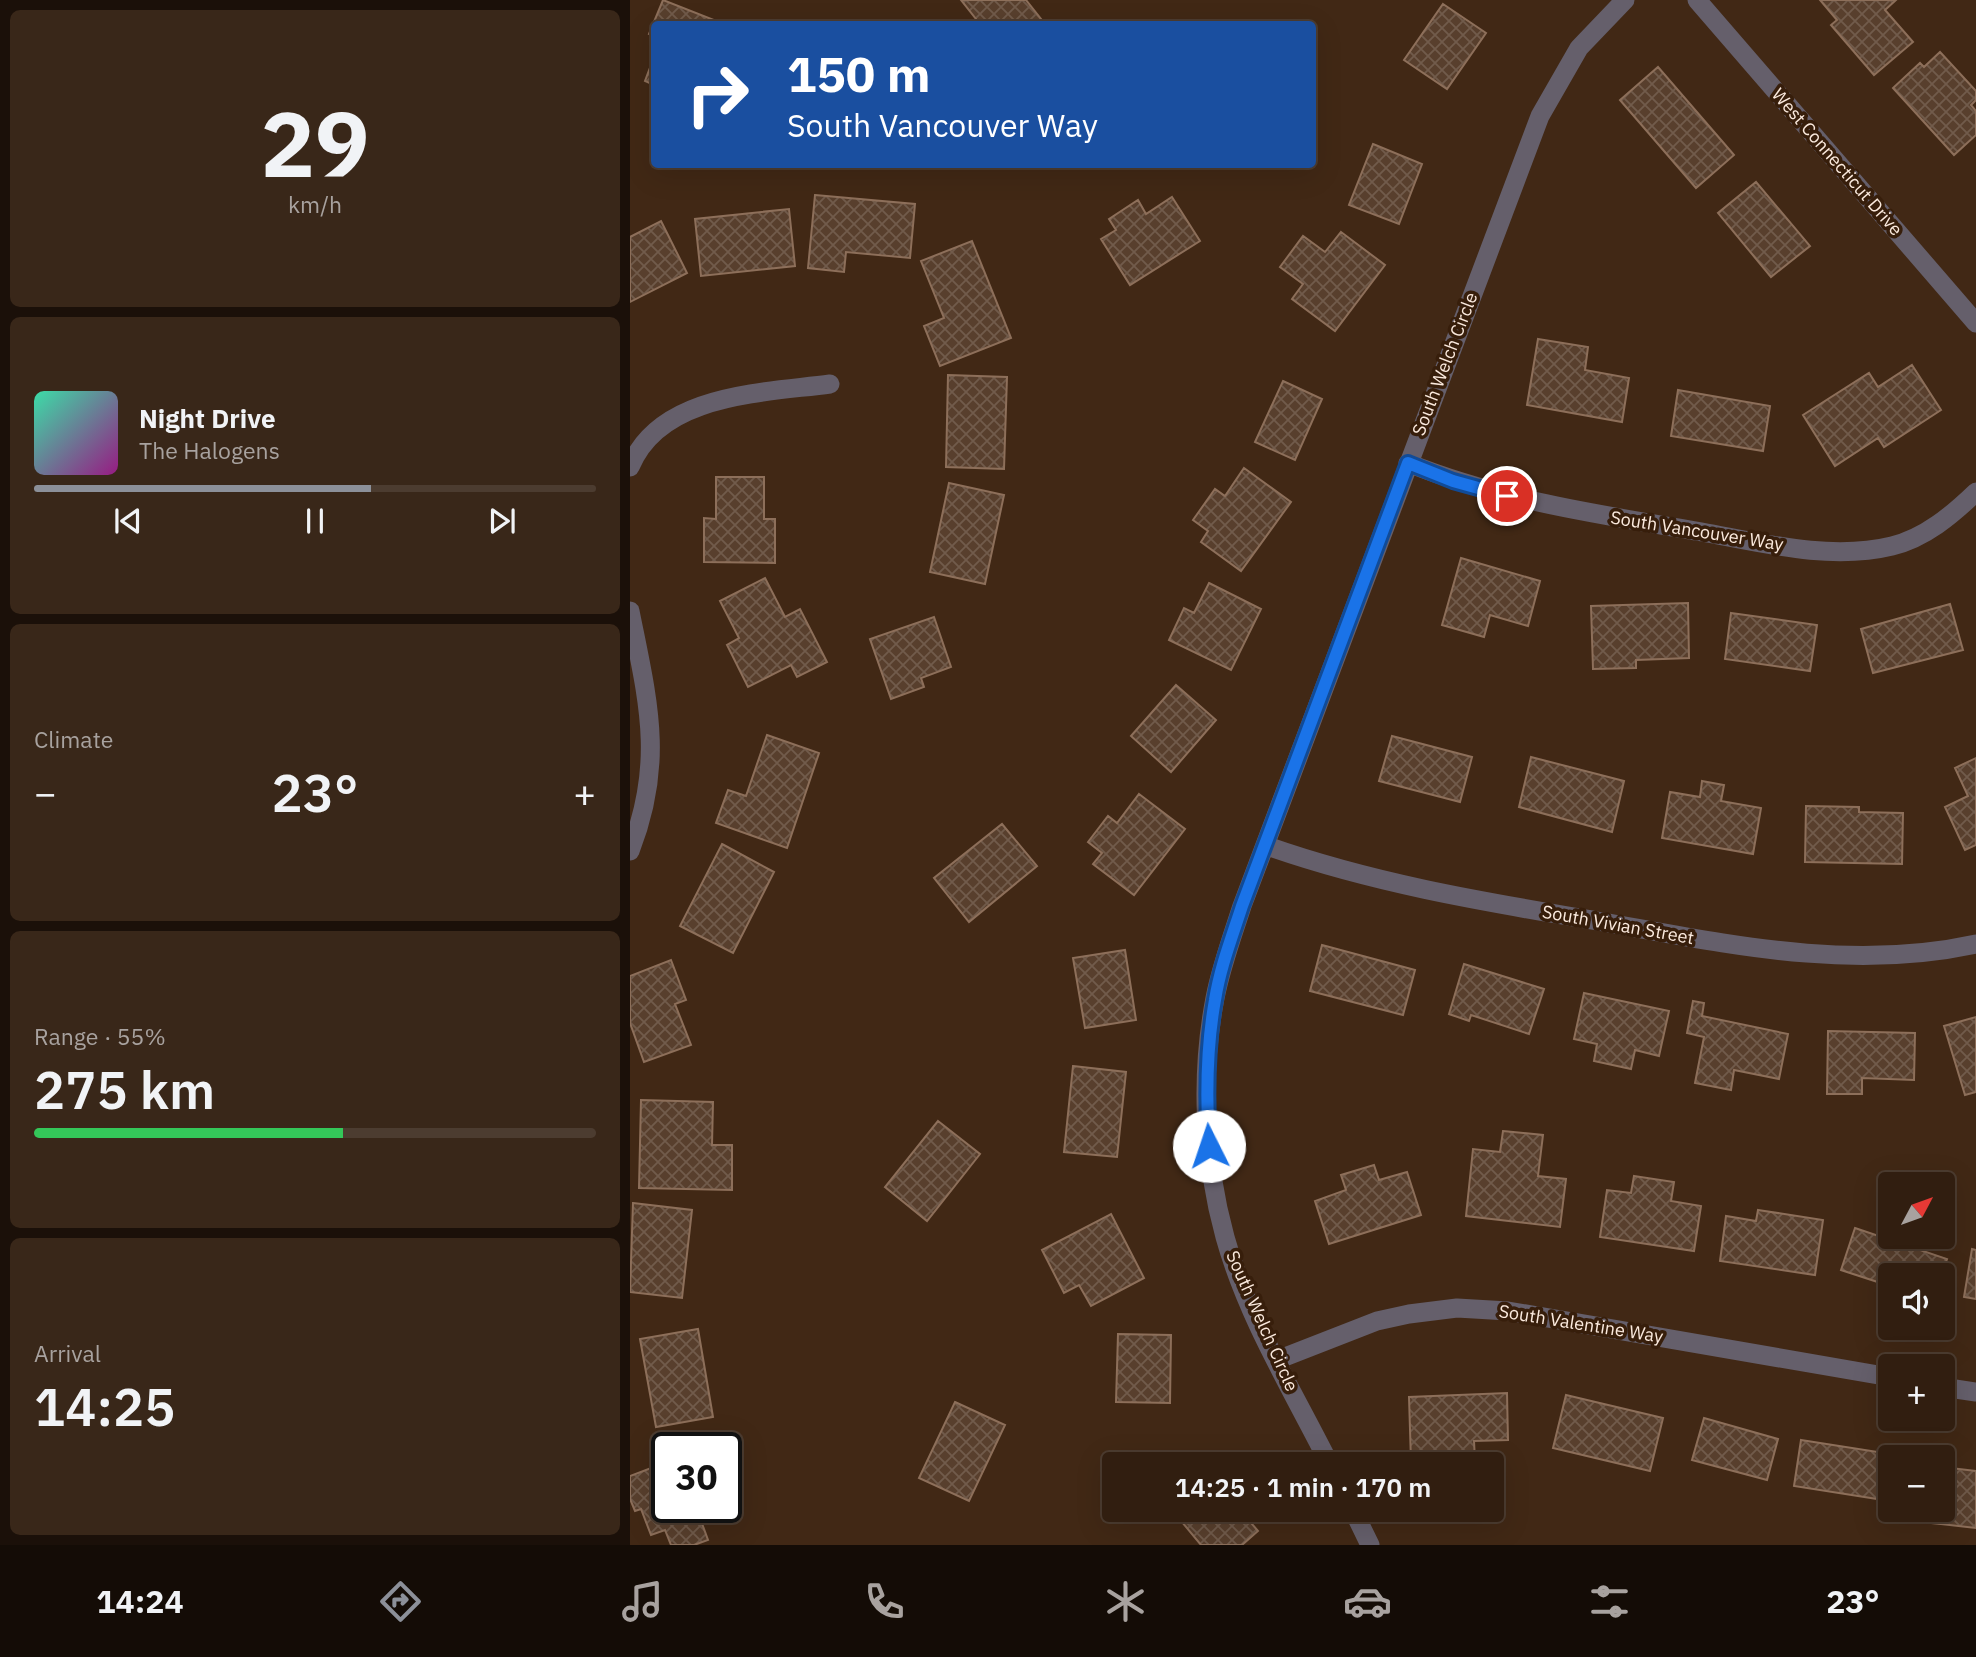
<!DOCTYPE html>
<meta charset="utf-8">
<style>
body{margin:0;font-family:"IBM Plex Sans",sans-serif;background:#392719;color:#f1f3f6;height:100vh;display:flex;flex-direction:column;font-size:26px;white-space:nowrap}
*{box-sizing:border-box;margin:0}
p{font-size:23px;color:#a8a29f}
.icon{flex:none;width:38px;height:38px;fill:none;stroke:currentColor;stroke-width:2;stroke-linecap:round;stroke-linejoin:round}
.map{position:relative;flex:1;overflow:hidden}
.details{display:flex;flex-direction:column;gap:10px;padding:10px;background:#1b1009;width:630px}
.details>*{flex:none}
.guide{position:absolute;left:21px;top:21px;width:665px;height:147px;border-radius:7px;box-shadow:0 7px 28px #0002,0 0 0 2px #4c3c30;background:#1a4fa0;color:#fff;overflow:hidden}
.needle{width:46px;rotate:49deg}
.buttons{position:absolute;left:1248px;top:1172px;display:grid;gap:14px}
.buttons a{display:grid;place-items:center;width:77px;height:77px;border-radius:7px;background:#311e10;box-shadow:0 7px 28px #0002,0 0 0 2px #4c3c30;font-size:35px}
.speed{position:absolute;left:21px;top:1432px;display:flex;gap:14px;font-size:35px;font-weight:700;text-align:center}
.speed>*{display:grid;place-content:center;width:91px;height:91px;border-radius:50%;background:#311e10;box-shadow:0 7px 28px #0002,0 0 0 2px #4c3c30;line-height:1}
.speed .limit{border:4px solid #111;border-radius:10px;background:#fff;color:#111}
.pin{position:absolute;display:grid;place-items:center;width:60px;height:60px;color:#fff;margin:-30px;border:4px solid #fff;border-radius:50%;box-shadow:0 2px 7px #0007}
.me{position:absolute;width:77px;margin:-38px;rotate:356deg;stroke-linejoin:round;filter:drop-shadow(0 0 5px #0008)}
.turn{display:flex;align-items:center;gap:24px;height:147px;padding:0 21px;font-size:32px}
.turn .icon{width:91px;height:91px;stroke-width:2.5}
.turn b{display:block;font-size:49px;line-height:60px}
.big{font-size:52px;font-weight:600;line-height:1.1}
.details .widget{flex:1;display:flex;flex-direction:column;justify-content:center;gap:10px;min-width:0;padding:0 24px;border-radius:10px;background:#392719}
.details .dial{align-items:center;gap:0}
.dial b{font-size:91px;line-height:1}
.song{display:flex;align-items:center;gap:21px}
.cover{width:84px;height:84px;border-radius:10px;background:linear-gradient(135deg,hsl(160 70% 55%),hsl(310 70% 35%))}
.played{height:7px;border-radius:4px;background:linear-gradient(90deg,#8c9099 60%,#4c3c30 60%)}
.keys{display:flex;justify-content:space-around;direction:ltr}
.heat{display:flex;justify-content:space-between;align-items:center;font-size:38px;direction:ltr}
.charge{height:10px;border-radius:5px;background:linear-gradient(90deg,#34c759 55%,#4c3c30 0)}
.trip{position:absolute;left:472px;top:1452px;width:402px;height:70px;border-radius:7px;background:#311e10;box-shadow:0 7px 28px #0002,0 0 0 2px #4c3c30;font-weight:600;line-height:70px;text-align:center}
.dock{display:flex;height:112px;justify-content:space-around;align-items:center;background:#140c06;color:#a8a29f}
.dock .icon{width:49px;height:49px}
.dock .current{color:#8c9099}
.dock b{font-size:32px;color:#f1f3f6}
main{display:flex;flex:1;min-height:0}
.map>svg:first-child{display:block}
</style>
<main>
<section class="details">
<div class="widget dial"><b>29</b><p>km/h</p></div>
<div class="widget">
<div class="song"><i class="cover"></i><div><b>Night Drive</b><p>The Halogens</p></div></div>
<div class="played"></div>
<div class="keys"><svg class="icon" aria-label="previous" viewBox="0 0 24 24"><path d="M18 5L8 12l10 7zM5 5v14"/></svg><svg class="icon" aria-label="pause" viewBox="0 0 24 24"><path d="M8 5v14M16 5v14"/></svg><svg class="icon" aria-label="next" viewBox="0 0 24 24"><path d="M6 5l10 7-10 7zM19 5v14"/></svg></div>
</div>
<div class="widget"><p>Climate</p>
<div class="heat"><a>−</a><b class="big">23°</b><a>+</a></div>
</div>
<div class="widget"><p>Range · 55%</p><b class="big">275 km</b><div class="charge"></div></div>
<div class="widget"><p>Arrival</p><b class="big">14:25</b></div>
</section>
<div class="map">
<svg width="1346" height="1545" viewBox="0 0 1346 1545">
<defs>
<pattern id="building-cross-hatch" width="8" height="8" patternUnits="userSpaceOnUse" patternTransform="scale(1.75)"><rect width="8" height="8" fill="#583f2d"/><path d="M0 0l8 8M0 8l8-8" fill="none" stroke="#715b4b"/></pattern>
</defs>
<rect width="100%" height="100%" fill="#412815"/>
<path fill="url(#building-cross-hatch)" stroke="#8d6f5a" stroke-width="2" d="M33,0L89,22L88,24H24V36L19,34Z
M331,0H396L415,24H350Z
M1190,0H1266L1255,10L1283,42L1244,75L1201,25L1207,20Z
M813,4L856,33L817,89L774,60Z
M1310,52L1346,91V100L1341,105L1346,111V135L1324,155L1263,88L1290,63L1294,67Z
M24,57V85L15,81Z
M1028,67L1104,155L1066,188L990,100Z
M743,144L792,164L769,224L719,205Z
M1126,182L1180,246L1141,277L1088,213Z
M185,195L285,204L280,258L216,252L214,272L178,268Z
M542,197L570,241L500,285L471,239L486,230L479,219L508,200L516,214Z
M159,209L165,266L71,276L65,219Z
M31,221L57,273L0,302V237Z
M711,232L755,265L705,331L662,299L673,284L650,267L673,236L695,252Z
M342,241L381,338L310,366L294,326L314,318L291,261Z
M908,339L958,347L955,370L999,378L992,422L897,405Z
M1282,365L1311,410L1254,447L1248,438L1205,466L1173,415L1239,373L1248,387Z
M318,375L377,377L374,469L316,467Z
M653,381L692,399L665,460L625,442Z
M1048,390L1140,406L1133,451L1041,436Z
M614,468L661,502L611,571L571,542L578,531L563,520L585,489L595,496Z
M86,477H134V519H145V563L74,562V518L86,519Z
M319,483L374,495L355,584L300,572Z
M831,558L910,581L898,626L860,615L854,637L812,625Z
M135,578L155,617L170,609L197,662L167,677L161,665L118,687L97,645L109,638L90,601Z
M579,583L631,609L601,670L539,640L554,608L564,613Z
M1058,603L1059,658L1006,660V668L963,669L961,606Z
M1320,604L1333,650L1243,673L1231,629Z
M1101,613L1187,625L1180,671L1095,659Z
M304,617L321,667L291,678L294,687L261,699L240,639Z
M546,685L586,720L541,772L501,736Z
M137,735L189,753L157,848L86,823L98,790L116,796Z
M762,736L842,757L830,802L749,781Z
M901,757L994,781L982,832L889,807Z
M1346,758V845L1335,850L1315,807L1338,796L1325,768Z
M1072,781L1094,785L1091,801L1131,808L1123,854L1032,838L1040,792L1070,797Z
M509,794L555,829L504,895L463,864L472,853L458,842L478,816L487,823Z
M1176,806L1229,807V812L1273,813L1272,864L1175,862Z
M372,824L407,866L339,922L304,878Z
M92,844L144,872L103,953L50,926Z
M692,945L785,970L773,1015L680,991Z
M495,950L506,1020L455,1028L443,958Z
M41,960L56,1000L45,1004L61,1045L14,1062L0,1023V976Z
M834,964L914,989L899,1034L841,1015L839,1021L819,1014Z
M954,993L1039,1011L1029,1056L1005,1050L1001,1069L964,1061L967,1044L944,1039Z
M1063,1001L1074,1003L1072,1016L1158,1034L1149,1079L1104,1070L1101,1090L1065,1083L1074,1037L1057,1033Z
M1346,1017V1092L1335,1095L1314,1026Z
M1198,1031L1285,1033L1284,1080L1232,1078V1094H1197Z
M443,1066L496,1072L487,1157L434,1152Z
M11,1100L83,1102L82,1145H102V1190L9,1188Z
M308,1121L350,1154L297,1221L255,1187Z
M873,1131L913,1135L908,1176L936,1179L930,1227L836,1216L843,1149L870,1152Z
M744,1165L749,1180L777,1172L791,1215L699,1244L685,1201L716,1190L711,1175Z
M1004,1176L1044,1182L1041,1201L1071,1206L1064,1251L970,1237L977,1190L1001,1193Z
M3,1203L62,1210L52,1298L0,1292Z
M1128,1210L1193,1220L1185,1275L1090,1261L1096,1216L1126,1221Z
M481,1214L514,1278L461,1306L449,1285L434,1293L412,1250Z
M1225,1228L1317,1259L1311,1276H1260V1286L1211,1270Z
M1342,1249L1346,1250V1299L1334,1297Z
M68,1329L83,1417L26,1427L10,1339Z
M488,1334L541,1335L540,1403L486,1402Z
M877,1393L878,1440L844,1441L845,1460L781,1462L779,1397Z
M936,1395L1033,1418L1020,1471L923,1448Z
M325,1402L375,1425L339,1501L289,1478Z
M1074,1418L1148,1439L1137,1480L1062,1460Z
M1171,1440L1280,1457V1458H1260V1501L1164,1486Z
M37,1462V1507H66L78,1540L64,1545H41L35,1530L21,1535L11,1509L5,1511L0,1499V1476Z
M1312,1467L1346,1471V1528L1302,1523L1303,1510H1312Z
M542,1510H610L628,1531L612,1545H571Z"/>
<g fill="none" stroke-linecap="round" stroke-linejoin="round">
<path stroke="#655f6b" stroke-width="19" d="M1067,0L1346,323
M778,463C873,501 972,515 1072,532C1132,543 1201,561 1262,546C1295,538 1322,515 1346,492
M0,467C30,393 134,393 200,384
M0,611C18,701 35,762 0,851
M637,846C745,884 855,902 967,921C1093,943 1219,972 1346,944
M647,1360L747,1321L779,1314L827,1308L878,1311L1260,1377
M1312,1387L1346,1392
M700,1465C663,1391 617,1317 595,1237C574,1161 570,1076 585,998C591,967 602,937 612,906L910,116L949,48L995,0
M723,1510L740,1545"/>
</g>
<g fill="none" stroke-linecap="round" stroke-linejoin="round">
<defs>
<path id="route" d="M579,1146C576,1097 576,1049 585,1000C590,968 602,937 612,906L778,463L823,481L877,496"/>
</defs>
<use href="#route" stroke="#114b97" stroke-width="18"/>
<use href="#route" stroke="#1a73e8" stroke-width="12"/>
</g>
<g text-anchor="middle" stroke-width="7" stroke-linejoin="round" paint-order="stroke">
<g font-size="18" fill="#fbeade" stroke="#371e0b">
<text transform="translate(1207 162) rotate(49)" y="6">West Connecticut Drive</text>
<text transform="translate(815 364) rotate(-69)" y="6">South Welch Circle</text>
<text transform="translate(1067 531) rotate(9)" y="6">South Vancouver Way</text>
<text transform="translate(988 925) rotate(10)" y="6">South Vivian Street</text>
<text transform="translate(632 1321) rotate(66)" y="6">South Welch Circle</text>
<text transform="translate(951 1324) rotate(9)" y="6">South Valentine Way</text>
</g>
</g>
</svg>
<div class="buttons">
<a><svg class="needle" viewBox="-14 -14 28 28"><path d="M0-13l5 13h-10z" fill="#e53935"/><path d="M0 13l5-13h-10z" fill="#a8a29f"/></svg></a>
<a><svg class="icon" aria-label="sound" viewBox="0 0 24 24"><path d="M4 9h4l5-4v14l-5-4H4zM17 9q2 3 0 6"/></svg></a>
<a>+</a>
<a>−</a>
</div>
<div class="speed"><div class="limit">30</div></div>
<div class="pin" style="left:877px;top:496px;background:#d93025"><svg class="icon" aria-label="arrive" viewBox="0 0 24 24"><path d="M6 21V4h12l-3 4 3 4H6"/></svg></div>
<svg class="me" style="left:579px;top:1146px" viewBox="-20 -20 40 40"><circle r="19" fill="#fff"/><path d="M0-13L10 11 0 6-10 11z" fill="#1a73e8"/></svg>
<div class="trip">14:25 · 1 min · 170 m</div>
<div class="guide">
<div class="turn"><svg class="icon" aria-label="right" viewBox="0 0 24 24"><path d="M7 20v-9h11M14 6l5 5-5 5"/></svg><div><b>150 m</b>South Vancouver Way</div></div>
</div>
</div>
</main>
<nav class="dock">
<b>14:24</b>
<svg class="icon current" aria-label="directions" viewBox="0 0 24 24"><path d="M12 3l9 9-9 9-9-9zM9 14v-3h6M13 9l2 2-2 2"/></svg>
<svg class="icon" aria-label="music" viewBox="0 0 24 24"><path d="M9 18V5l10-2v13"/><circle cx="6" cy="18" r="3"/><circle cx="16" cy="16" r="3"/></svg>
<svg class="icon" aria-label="phone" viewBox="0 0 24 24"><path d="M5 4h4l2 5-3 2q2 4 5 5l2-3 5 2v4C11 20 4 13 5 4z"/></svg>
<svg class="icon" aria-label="climate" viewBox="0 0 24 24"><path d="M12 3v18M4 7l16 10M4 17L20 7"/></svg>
<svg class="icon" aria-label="car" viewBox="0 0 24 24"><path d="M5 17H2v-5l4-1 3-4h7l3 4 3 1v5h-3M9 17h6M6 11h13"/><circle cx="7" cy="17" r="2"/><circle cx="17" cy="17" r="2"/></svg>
<svg class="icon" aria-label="filters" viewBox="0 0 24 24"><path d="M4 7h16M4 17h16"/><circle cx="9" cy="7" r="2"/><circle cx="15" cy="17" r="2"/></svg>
<b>23°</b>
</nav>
